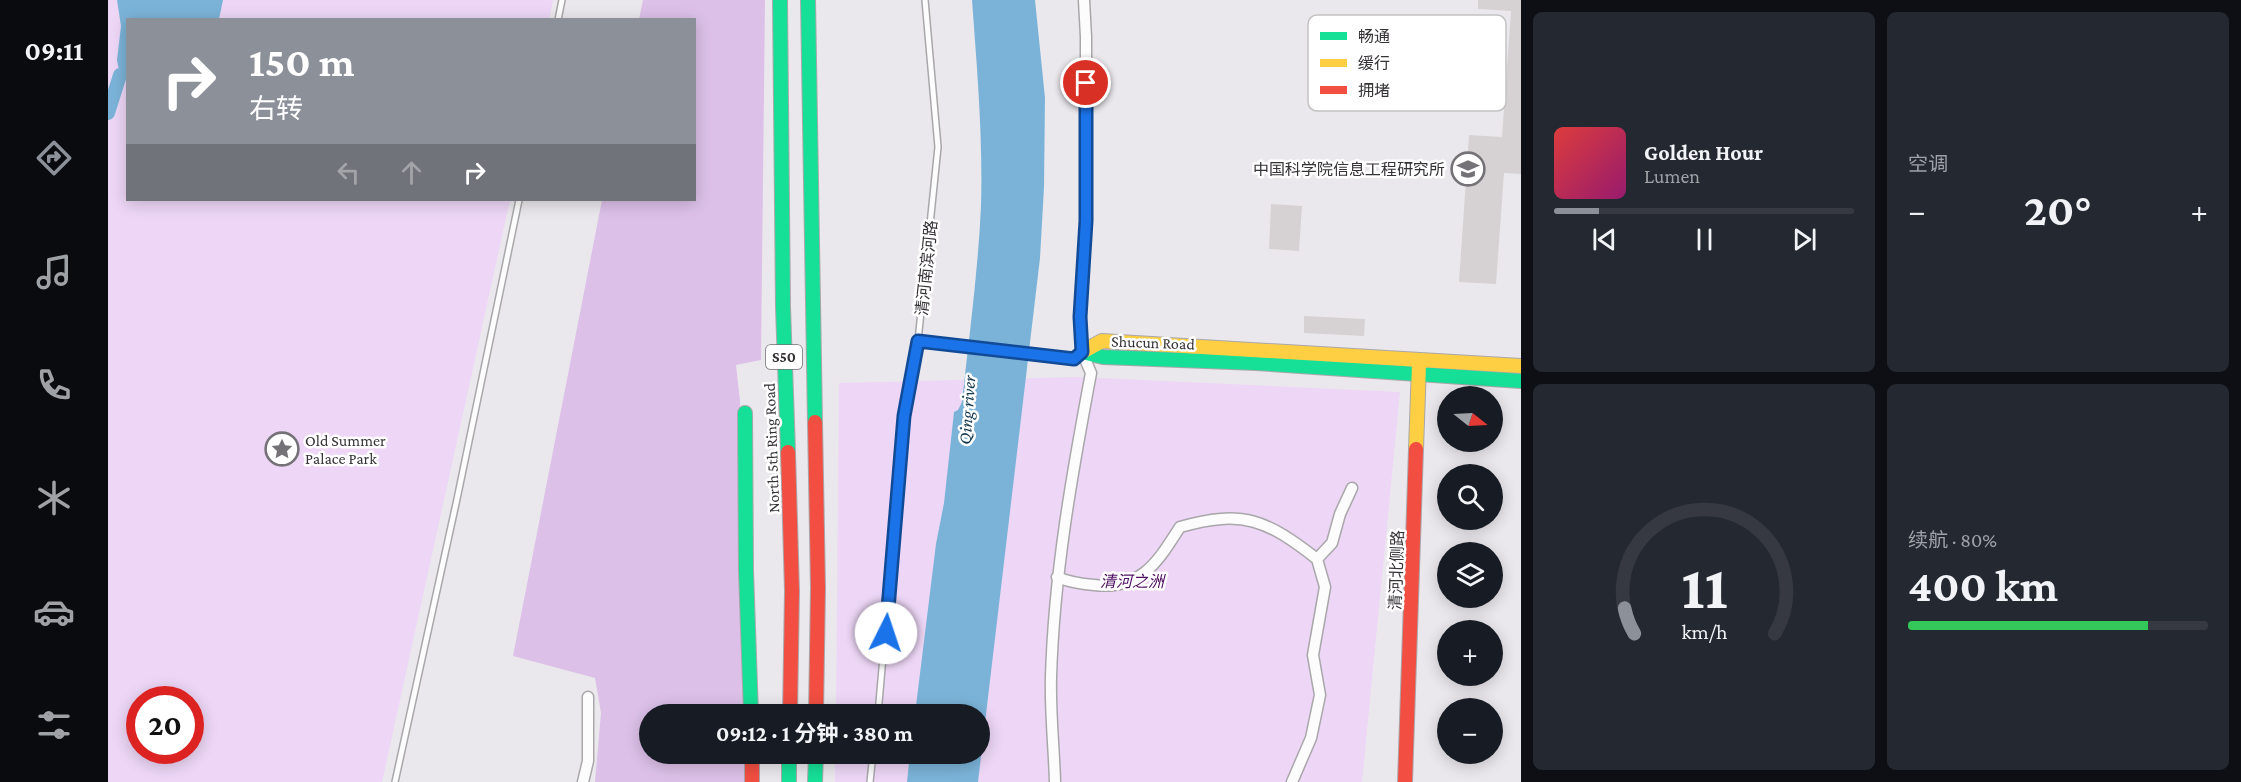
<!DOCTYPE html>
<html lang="zh">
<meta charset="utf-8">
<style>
body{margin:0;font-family:"Crimson Pro","Noto Sans SC",serif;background:#242831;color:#f1f3f6;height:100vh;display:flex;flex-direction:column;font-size:22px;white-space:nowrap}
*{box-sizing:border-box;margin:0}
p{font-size:20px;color:#9ea1a6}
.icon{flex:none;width:33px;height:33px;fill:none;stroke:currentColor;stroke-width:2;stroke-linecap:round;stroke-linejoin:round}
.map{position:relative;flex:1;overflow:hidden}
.panel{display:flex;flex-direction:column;gap:12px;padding:12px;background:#0d0f14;width:720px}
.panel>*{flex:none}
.banner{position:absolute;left:18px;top:18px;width:570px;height:183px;border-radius:0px;box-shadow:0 3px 15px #0003;background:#8c9099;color:#fff;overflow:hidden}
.needle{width:39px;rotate:108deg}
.fabs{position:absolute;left:1329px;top:386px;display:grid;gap:12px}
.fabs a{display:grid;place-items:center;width:66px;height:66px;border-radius:50%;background:#171b24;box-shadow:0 3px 15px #0003;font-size:30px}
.speed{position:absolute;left:18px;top:686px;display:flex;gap:12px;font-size:30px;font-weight:700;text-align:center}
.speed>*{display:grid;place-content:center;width:78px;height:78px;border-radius:50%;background:#171b24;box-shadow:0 3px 15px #0003;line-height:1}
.speed .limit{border:9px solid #d22;background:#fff;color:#111}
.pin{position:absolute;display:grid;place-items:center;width:51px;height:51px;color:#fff;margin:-26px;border:3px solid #fff;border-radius:50%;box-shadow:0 2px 6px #0007}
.me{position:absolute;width:66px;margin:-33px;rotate:4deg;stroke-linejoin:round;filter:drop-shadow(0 0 4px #0008)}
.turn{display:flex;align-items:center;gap:21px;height:126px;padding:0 24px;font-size:27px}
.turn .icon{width:78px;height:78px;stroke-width:2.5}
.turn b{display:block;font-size:42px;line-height:51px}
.lanes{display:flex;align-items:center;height:57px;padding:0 24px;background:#0003;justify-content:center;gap:30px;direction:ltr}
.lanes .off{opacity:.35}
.big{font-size:45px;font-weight:700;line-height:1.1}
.panel .widget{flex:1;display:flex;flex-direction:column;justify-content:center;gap:9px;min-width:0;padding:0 21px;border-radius:9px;background:#242831}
.panel .dial{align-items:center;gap:0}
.dial svg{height:156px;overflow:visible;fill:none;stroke:#363941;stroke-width:7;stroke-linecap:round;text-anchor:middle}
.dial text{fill:#f1f3f6;stroke:none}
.song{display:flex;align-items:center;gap:18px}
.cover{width:72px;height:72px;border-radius:9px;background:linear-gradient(135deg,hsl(0 70% 55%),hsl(320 70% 35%))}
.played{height:6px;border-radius:3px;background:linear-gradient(90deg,#8c9099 15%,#363941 15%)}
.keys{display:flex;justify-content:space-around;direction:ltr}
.heat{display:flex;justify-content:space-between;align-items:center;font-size:33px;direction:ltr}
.charge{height:9px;border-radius:4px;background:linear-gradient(90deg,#34c759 80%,#363941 0)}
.panel .tiles{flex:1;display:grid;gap:12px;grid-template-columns:repeat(2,1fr)}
.trip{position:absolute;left:531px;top:704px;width:351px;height:60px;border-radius:30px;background:#171b24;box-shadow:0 3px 15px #0003;font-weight:700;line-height:60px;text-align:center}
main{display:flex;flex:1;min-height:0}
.tab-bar{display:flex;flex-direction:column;width:108px;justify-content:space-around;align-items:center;background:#090b0e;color:#9ea1a6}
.tab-bar .icon{width:42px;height:42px}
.tab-bar .on{color:#8c9099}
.tab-bar b{font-size:27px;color:#f1f3f6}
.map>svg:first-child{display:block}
</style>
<main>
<nav class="tab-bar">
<b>09:11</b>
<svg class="icon on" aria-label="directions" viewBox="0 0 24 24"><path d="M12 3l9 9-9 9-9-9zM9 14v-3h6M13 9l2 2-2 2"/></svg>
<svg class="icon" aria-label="music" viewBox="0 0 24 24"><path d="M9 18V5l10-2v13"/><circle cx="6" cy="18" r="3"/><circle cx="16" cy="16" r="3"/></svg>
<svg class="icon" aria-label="phone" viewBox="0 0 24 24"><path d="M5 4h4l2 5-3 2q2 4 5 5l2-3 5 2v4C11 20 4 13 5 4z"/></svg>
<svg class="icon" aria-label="climate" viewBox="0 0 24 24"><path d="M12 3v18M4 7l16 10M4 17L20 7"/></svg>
<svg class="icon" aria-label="car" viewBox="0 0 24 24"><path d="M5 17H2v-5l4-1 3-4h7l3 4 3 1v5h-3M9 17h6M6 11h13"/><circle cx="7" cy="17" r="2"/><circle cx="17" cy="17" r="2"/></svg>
<svg class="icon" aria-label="filters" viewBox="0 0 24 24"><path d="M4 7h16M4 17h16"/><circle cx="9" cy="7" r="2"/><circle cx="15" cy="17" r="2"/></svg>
</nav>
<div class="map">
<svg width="1413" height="782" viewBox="0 0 1413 782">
<rect width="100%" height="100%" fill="#ebe8ed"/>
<path fill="#edd6f6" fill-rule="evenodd" d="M0,0H445L441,20H20V200H402L274,782H0ZM32,699H82V750H32Z
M970,377L1292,392L1254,782H727V753H872V714H728L731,383Z"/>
<path fill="#dcc0e8" d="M535,0H657L653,360L628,365L632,401L638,714H542V753H638V782H487L493,713L487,678L405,656L494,200H586V20L531,19Z"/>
<path fill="#7bb3d8" d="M9,0H115L111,19L20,20L19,77L12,75L9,60L13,26Z
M864,0H927L937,98L936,187L932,258L870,782H799L802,753H872V714H807L828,544L836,503L846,412L850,410L854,402C861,337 870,272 873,206C875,137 869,69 864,0Z"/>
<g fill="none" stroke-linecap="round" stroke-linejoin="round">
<path stroke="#7bb3d8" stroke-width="14" d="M0,113L12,75"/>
</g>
<path fill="#d6d2d3" d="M1370,0H1413V174L1396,173L1388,284L1351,282L1361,135L1394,137L1403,11L1370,9Z
M1163,204L1194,206L1191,251L1161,249Z
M1196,316L1257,319L1256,336L1196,333Z"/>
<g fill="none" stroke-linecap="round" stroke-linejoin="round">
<defs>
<path id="lane" d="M450,20L454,0
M770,714L796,416L810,341L830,147L817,0
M287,782L349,499L411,200
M762,782L765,753"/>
<path id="street" d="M810,341L966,359L974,352
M949,577C961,582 973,584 986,585C1033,590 1049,563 1072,527C1135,509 1159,520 1209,559L1224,543L1232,514L1244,488
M475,782L480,761V697
M947,782C946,747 942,712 943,677C946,574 964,474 983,373L974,352L972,317L978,221V37L976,0
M1184,782L1203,738L1212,695L1205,655L1217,587L1209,559"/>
<path id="fast" d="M672,0L675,307L680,452
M700,0L707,422
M974,352L995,357L1148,363L1413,381
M637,413L638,571L643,714
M681,753V782
M707,782L708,753"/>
<path id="slow" d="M974,352L994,341L1413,366
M1308,449L1311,365"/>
<path id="jam" d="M707,422L710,588L708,714
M680,452L684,591L682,714
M644,753V782
M1297,782L1308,449"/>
</defs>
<use href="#lane" stroke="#a9a7aa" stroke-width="8"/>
<use href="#street" stroke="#a9a7aa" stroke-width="13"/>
<use href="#fast" stroke="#a9a7aa" stroke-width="16"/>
<use href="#slow" stroke="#a9a7aa" stroke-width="16"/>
<use href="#jam" stroke="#a9a7aa" stroke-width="16"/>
<use href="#lane" stroke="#fcfcfc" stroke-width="5"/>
<use href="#street" stroke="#fcfcfc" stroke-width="10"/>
<use href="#fast" stroke="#16e098" stroke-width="14"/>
<use href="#slow" stroke="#ffcf43" stroke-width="14"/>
<use href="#jam" stroke="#f24e42" stroke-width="14"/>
</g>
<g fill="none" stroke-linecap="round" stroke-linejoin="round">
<defs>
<path id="route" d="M778,633L796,416L810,341L966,359L974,352L972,317L978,221V83"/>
</defs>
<use href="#route" stroke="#114b97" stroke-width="15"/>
<use href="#route" stroke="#1a73e8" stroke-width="10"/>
</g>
<defs>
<symbol id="university-ring" viewBox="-11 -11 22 22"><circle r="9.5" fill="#fff" stroke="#757277" stroke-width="1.5"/><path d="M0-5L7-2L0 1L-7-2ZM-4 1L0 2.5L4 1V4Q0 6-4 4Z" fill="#757277"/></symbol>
<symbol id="sight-ring" viewBox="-11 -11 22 22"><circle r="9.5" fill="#fff" stroke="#757277" stroke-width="1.5"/><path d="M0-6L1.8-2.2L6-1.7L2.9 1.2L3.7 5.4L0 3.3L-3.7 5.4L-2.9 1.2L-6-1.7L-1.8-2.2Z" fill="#757277"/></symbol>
</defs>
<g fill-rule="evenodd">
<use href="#university-ring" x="1341" y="150" width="38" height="38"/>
<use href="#sight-ring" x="155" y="430" width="38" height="38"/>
</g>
<g text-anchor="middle" stroke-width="5" stroke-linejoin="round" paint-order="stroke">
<rect fill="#fff" stroke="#727073" stroke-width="1.5" x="658" y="345" width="36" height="24" rx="4.5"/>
<g font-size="15" font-weight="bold" fill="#363337">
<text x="676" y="362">S50</text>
</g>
<g font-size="16" fill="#363337" stroke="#fff" text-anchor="end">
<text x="1337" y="175">中国科学院信息工程研究所</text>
<text x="197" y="446" text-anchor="start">Old Summer<tspan x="197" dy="18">Palace Park</tspan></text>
</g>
<g font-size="16" fill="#363337" stroke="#fff">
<text transform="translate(818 268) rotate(-84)" y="6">清河南滨河路</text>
<text transform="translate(1045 342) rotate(2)" y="6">Shucun Road</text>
<text transform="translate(663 448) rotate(-92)" y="6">North 5th Ring Road</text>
<text transform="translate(1288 570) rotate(-88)" y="6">清河北侧路</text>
</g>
<g font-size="16" font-style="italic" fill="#4d0e61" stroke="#fff">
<text x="1024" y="587">清河之洲</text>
</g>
<g font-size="18" font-style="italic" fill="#16394f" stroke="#fff">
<text transform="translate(859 410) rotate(-86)" y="6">Qing river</text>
</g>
</g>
<rect x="1200" y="15" width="198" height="96" rx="9" fill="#fff" stroke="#c3c2c3" stroke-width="1.5"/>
<rect x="1212" y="32" width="27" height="8" fill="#16e098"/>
<rect x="1212" y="59" width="27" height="8" fill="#ffcf43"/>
<rect x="1212" y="86" width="27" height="8" fill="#f24e42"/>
<g font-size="16" fill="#363337">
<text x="1250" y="42">畅通</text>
<text x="1250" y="69">缓行</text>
<text x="1250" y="96">拥堵</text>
</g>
</svg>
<div class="fabs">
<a><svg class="needle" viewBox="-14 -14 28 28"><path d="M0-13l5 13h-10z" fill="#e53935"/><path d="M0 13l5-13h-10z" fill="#9ea1a6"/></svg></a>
<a><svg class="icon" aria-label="search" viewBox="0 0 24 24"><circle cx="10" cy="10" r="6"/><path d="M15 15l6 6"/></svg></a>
<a><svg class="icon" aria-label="layers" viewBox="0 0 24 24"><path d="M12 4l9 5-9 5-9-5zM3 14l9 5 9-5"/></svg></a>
<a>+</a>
<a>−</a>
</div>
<div class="speed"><div class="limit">20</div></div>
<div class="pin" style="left:978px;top:83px;background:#d93025"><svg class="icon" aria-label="arrive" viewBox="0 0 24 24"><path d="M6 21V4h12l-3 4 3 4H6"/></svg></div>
<svg class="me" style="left:778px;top:633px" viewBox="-20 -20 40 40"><circle r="19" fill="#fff"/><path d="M0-13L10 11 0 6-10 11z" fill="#1a73e8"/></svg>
<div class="trip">09:12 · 1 分钟 · 380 m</div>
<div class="banner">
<div class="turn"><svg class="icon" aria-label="right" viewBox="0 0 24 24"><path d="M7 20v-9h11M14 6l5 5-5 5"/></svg><div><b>150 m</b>右转</div></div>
<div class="lanes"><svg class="icon off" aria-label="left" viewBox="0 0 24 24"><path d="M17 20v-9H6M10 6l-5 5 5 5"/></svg><svg class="icon off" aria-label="ahead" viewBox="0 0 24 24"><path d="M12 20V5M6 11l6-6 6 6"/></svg><svg class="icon" aria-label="right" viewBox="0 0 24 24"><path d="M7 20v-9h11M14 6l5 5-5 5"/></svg></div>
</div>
</div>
<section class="panel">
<div class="tiles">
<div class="widget">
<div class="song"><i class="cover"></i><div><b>Golden Hour</b><p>Lumen</p></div></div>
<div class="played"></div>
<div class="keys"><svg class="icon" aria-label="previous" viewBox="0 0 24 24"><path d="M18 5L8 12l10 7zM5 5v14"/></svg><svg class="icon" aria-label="pause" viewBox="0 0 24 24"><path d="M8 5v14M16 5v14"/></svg><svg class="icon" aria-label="next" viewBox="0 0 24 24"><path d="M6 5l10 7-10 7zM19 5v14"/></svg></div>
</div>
<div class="widget"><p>空调</p>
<div class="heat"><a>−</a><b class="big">20°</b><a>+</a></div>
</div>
<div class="widget dial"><svg viewBox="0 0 100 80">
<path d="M14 69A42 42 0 1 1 86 69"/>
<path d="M14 69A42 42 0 0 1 9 56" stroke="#8c9099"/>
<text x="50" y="56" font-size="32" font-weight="700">11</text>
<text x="50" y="72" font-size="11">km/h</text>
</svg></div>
<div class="widget"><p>续航 · 80%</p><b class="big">400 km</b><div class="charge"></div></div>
</div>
</section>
</main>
